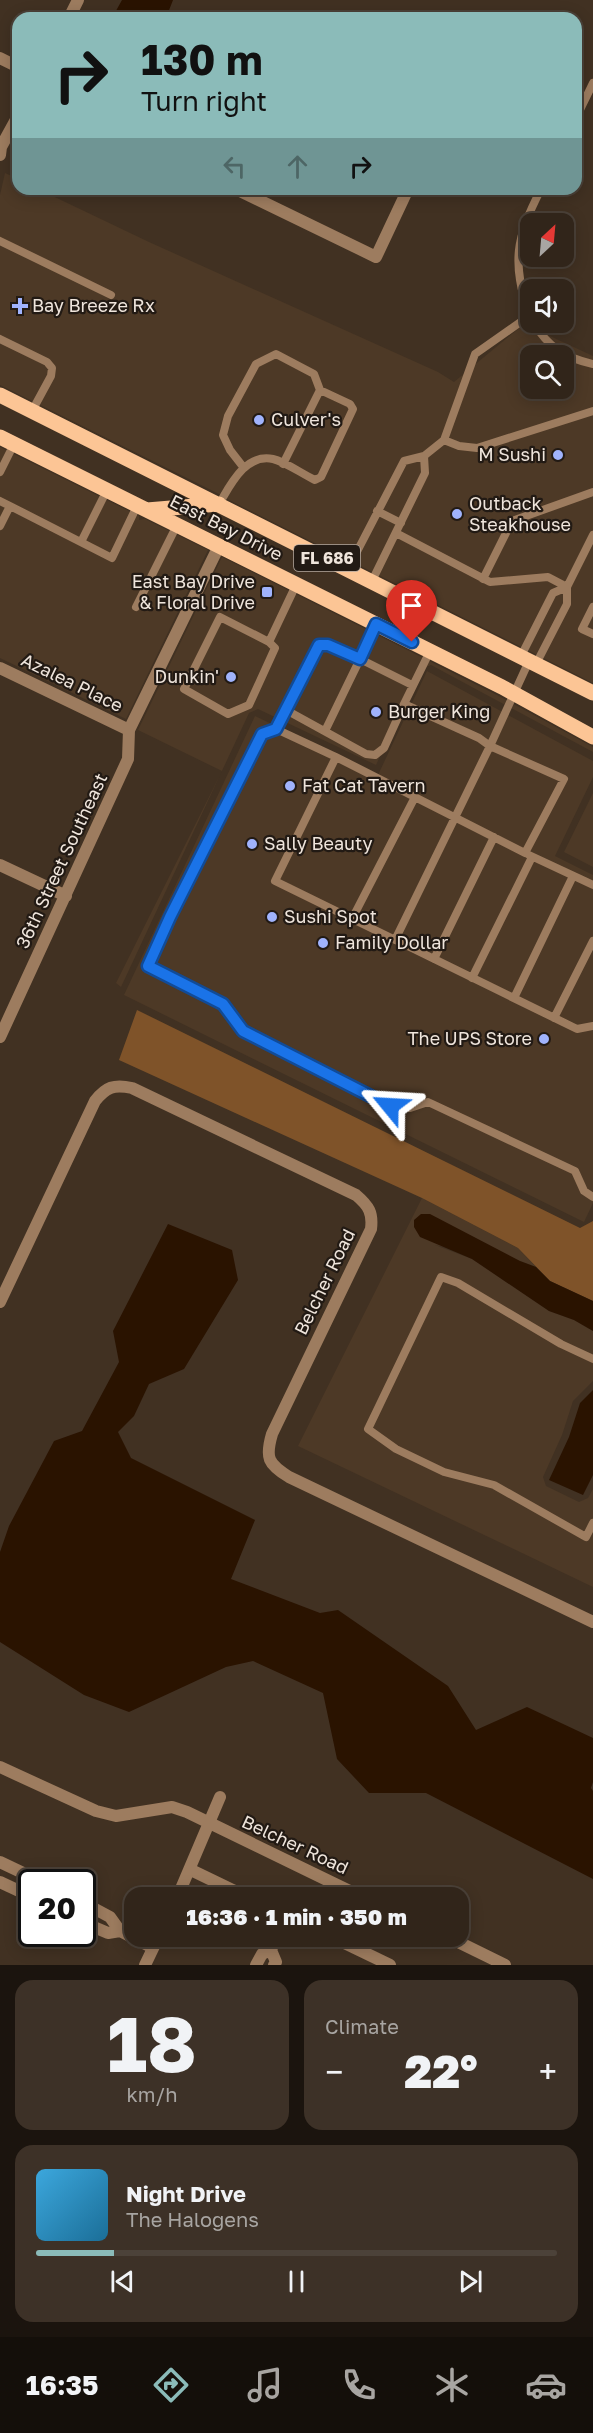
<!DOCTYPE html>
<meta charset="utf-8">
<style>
body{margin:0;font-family:"Golos Text",sans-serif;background:#3d3127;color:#f1f3f6;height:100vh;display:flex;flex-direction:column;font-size:22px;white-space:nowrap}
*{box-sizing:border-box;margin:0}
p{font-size:20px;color:#a8a5a2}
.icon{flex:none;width:33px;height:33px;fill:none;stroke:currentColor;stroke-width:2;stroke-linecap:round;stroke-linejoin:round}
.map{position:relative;height:1965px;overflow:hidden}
.side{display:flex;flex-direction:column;gap:15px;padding:15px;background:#1b140e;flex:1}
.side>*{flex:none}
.top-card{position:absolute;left:12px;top:12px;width:570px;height:183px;border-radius:18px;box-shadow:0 3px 15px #0003,0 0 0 2px #4c4239;background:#8bbbb9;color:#111;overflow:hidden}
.needle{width:39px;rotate:26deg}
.controls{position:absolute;left:520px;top:213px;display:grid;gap:12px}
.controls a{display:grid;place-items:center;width:54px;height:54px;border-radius:12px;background:#31251a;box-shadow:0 3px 15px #0003,0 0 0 2px #4c4239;font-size:30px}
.speed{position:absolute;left:18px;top:1869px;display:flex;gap:12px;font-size:30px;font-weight:700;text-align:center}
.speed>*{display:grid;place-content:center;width:78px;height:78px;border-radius:50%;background:#31251a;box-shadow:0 3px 15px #0003,0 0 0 2px #4c4239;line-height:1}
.speed .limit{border:3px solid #111;border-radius:9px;background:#fff;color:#111}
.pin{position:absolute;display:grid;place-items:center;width:51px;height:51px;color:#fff;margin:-62px -26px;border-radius:50% 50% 50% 0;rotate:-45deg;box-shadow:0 0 6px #0007}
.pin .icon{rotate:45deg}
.me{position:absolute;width:66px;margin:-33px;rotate:297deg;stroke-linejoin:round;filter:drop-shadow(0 0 4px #0008)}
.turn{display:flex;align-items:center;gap:21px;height:126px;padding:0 30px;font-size:27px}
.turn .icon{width:78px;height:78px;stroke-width:2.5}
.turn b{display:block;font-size:42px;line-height:51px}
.lanes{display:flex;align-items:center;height:57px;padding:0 30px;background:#0003;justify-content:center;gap:30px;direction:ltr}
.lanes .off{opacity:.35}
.big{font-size:45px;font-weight:800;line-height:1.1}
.side .card{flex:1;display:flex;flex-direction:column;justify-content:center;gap:9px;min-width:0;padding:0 21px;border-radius:18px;background:#3d3127}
.side .dial{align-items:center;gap:0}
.dial b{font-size:78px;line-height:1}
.song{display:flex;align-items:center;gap:18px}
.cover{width:72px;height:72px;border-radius:9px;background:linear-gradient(135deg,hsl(200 70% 55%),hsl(200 70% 35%))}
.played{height:6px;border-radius:3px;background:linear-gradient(90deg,#8bbbb9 15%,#4c4239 15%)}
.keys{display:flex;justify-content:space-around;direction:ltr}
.heat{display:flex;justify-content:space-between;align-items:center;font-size:33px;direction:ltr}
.side .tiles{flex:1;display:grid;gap:15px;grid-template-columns:1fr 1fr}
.card:last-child{grid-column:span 2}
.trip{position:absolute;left:124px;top:1887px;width:345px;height:60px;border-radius:18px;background:#31251a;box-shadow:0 3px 15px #0003,0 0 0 2px #4c4239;font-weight:800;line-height:60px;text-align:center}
.menu{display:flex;height:96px;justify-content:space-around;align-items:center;background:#140f0a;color:#a8a5a2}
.menu .icon{width:42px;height:42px}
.menu .active{color:#8bbbb9}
.menu b{font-size:27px;color:#f1f3f6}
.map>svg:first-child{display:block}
</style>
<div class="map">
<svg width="593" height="1965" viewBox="0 0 593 1965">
<rect width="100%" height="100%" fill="#413122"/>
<path fill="#4d3926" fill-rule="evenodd" d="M5,173L18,179V189H38L149,242L438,372L454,382L524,324L593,356V683L227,499V495H221L0,385V195ZM531,356H564V388H531Z
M0,447L139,516V520L145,519L208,550L126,719L0,658Z
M222,557L497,695L593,747V752L431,665L421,669L376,765L258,709L249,713L121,987L116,983L222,771L138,730Z
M427,671L593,761V777L555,856L593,875V1203L584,1222L124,995L255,716L378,775Z
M593,793V867L564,852Z
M422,1198L518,1248L536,1267L520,1261L435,1245L472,1259L549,1311L574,1320L593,1331V1381L573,1401L562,1435L543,1477L546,1486L579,1502L588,1498L593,1489V1587L298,1446Z"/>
<path fill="#7f5329" d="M137,1010L580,1228L593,1221V1301L550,1281L518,1248L422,1198L119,1060Z"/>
<path fill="#2a1300" d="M122,0H173L166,18H112Z
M421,1214H430L520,1261L536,1267L550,1281L593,1301V1331L574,1320L549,1311L472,1259L420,1237L414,1227V1220Z
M168,1224L232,1250L238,1280L184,1369L149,1384L134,1416L118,1432L131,1458L255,1520L231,1579L320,1613L338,1610L448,1686L476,1730L527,1707L593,1738V1782L591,1788L593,1791V1879L426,1793H369L337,1759L323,1693L253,1661L226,1667L129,1712L84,1695L0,1642V1552L9,1526L54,1441L82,1431L119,1362L113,1331Z
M593,1390V1475L583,1495L549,1480L569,1437L580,1403Z"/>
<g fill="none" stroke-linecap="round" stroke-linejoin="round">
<path stroke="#9d7c5f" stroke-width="8" d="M576,118L593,83
M0,241L111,295
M529,316C512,261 515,240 541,189
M533,322C548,347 565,358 593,364
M0,339L47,362L52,368L51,376L32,411
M444,440L459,446L477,448L593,411
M424,456L444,440L475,354L529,316L531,320
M244,468L230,450L223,435L228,416L256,364L276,354L314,374L320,390
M0,472L14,444
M0,501L10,506L0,526
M219,504C230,486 245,453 273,459C286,462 302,474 315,480L321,477L353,409L350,404L320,390L283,464
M10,506L112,558L137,506
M377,511L401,523
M396,533L490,582L548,577L567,587
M81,542L107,490
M348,569L404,461L424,456L425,473L372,581
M483,579L512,521L593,492
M136,607L177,525
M593,607L582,629L593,634
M376,624L360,659L412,685
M269,642L275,648L249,705L228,714L184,689L220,617L269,642L296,585
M521,656L553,593L567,587
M536,664L567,604V587L593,535
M286,710L366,754L375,755L384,748L404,704
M276,729L319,645H328L360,659L325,731
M336,757L525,853L564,779L490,746L529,661
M529,855L593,885
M352,919L415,797
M395,940L490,746L479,738L404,704L430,651
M434,959L494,837
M472,978L532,857
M514,998L573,876
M554,1018L593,941
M593,1026L577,1029L275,881L336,757L276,729L262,734L170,917L148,966L223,1004L243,1031L390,1106L410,1108L428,1102L575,1171L584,1191L593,1197
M593,1359L561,1344L458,1283L441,1277L368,1429L396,1449L444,1472L494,1485L586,1537L593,1523"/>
<path stroke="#9d7c5f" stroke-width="12" d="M69,18L78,0
M0,58L18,67
M0,155L1,147L18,116
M236,189L376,257L408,189
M0,668L129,730
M0,865L66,896
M0,1037L128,759L129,730L219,546
M0,1302L95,1101C106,1087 114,1084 132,1088L356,1195C369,1206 373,1213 371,1229L272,1434C265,1458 268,1464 289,1477L593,1622
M0,1767L96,1811L116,1816L172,1807L187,1812L364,1898
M0,1862L42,1882
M191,1870L249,1898
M0,1882L32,1897
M177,1898L220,1797
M82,1902L110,1917L120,1931L153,1948
M82,1922L108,1933L120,1931
M330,1936L390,1965
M446,1936L505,1965
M271,1950L276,1962L274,1965
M145,1965L159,1936
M256,1965L262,1954L271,1950L277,1936"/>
<path stroke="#fcc595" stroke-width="15" d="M0,395L593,693
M0,437L502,687L593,737
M147,510L219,504"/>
</g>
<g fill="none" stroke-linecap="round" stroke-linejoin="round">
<defs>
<path id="route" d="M390,1106L243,1031L223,1004L148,966L170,917L262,734L276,729L319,645H328L360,659L376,624L412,642"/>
</defs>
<use href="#route" stroke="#114b97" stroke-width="15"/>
<use href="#route" stroke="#1a73e8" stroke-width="10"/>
</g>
<g fill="#a0b3fd" stroke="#221a14" stroke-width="2">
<path d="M17 297h6v6h6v6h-6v6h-6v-6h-6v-6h6z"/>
<circle cx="259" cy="420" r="6"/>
<circle cx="558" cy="455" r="6"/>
<circle cx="457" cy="514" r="6"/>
<rect x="261" y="586" width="12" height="12" rx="3"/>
<circle cx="231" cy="677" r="6"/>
<circle cx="376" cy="712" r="6"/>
<circle cx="290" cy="786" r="6"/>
<circle cx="252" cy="844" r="6"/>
<circle cx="272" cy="917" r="6"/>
<circle cx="323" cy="943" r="6"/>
<circle cx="544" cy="1039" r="6"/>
</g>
<g text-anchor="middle" stroke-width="4.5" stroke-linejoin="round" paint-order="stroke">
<rect fill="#221a14" stroke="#b2a8a0" stroke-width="1.5" x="294" y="545" width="66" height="26" rx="4.5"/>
<g font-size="16" font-weight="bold" fill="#efe5dc">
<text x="327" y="564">FL 686</text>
</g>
<g font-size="18" fill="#efe5dc" stroke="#221a14" text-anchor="start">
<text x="32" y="312">Bay Breeze Rx</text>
<text x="271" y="426">Culver's</text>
<text x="546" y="461" text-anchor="end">M Sushi</text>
<text x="469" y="510">Outback<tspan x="469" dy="21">Steakhouse</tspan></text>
<text x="255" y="588" text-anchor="end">East Bay Drive<tspan x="255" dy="21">&amp; Floral Drive</tspan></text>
<text x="219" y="683" text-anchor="end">Dunkin'</text>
<text x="388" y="718">Burger King</text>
<text x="302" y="792">Fat Cat Tavern</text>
<text x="264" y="850">Sally Beauty</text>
<text x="284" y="923">Sushi Spot</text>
<text x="335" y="949">Family Dollar</text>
<text x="532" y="1045" text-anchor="end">The UPS Store</text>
</g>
<g font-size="18" fill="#efe5dc" stroke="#221a14">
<text transform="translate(226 528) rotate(27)" y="6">East Bay Drive</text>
<text transform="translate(72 683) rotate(26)" y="6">Azalea Place</text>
<text transform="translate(62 861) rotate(-65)" y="6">36th Street Southeast</text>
<text transform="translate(325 1282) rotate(-64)" y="6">Belcher Road</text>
<text transform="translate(295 1845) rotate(25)" y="6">Belcher Road</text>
</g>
</g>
</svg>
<div class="controls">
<a><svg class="needle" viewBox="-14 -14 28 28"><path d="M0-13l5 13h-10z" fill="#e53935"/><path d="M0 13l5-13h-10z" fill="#a8a5a2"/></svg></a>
<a><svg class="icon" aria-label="sound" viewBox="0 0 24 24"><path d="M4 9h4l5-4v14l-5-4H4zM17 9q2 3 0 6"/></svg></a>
<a><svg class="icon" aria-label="search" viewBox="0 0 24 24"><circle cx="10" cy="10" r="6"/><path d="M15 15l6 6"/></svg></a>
</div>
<div class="speed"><div class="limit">20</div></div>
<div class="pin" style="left:412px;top:642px;background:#d93025"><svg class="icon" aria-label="arrive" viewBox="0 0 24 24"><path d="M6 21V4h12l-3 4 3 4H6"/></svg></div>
<svg class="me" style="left:390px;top:1106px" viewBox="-20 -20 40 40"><path d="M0-17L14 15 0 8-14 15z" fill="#1a73e8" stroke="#fff" stroke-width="4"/></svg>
<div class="trip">16:36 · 1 min · 350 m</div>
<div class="top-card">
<div class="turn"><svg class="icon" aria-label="right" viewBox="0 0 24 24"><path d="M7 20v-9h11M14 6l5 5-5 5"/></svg><div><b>130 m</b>Turn right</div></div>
<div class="lanes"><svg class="icon off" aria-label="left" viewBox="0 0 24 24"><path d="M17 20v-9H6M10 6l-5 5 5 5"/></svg><svg class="icon off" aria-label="ahead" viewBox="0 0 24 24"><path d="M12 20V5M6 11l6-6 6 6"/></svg><svg class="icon" aria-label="right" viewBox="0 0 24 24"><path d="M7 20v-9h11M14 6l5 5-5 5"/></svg></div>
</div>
</div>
<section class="side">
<div class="tiles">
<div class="card dial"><b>18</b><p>km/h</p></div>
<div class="card"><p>Climate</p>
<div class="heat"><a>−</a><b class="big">22°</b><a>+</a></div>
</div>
<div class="card">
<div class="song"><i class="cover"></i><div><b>Night Drive</b><p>The Halogens</p></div></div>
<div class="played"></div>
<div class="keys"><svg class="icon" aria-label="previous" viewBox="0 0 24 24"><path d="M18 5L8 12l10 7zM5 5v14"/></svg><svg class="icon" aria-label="pause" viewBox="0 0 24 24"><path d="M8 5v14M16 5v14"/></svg><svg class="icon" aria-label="next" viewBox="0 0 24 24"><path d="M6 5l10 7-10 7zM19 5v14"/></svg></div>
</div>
</div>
</section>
<nav class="menu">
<b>16:35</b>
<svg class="icon active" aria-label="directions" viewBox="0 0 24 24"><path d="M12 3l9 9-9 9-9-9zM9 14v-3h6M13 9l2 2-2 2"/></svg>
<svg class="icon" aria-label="music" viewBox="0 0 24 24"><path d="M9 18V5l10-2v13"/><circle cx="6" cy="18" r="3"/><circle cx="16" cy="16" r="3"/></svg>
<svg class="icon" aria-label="phone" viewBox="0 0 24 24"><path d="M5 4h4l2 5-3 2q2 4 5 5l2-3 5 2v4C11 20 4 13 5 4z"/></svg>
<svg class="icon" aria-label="climate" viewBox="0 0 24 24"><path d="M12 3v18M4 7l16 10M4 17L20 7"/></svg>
<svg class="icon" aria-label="car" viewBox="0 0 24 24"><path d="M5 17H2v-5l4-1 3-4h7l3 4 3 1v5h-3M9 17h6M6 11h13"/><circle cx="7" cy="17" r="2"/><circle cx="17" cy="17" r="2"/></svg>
</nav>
